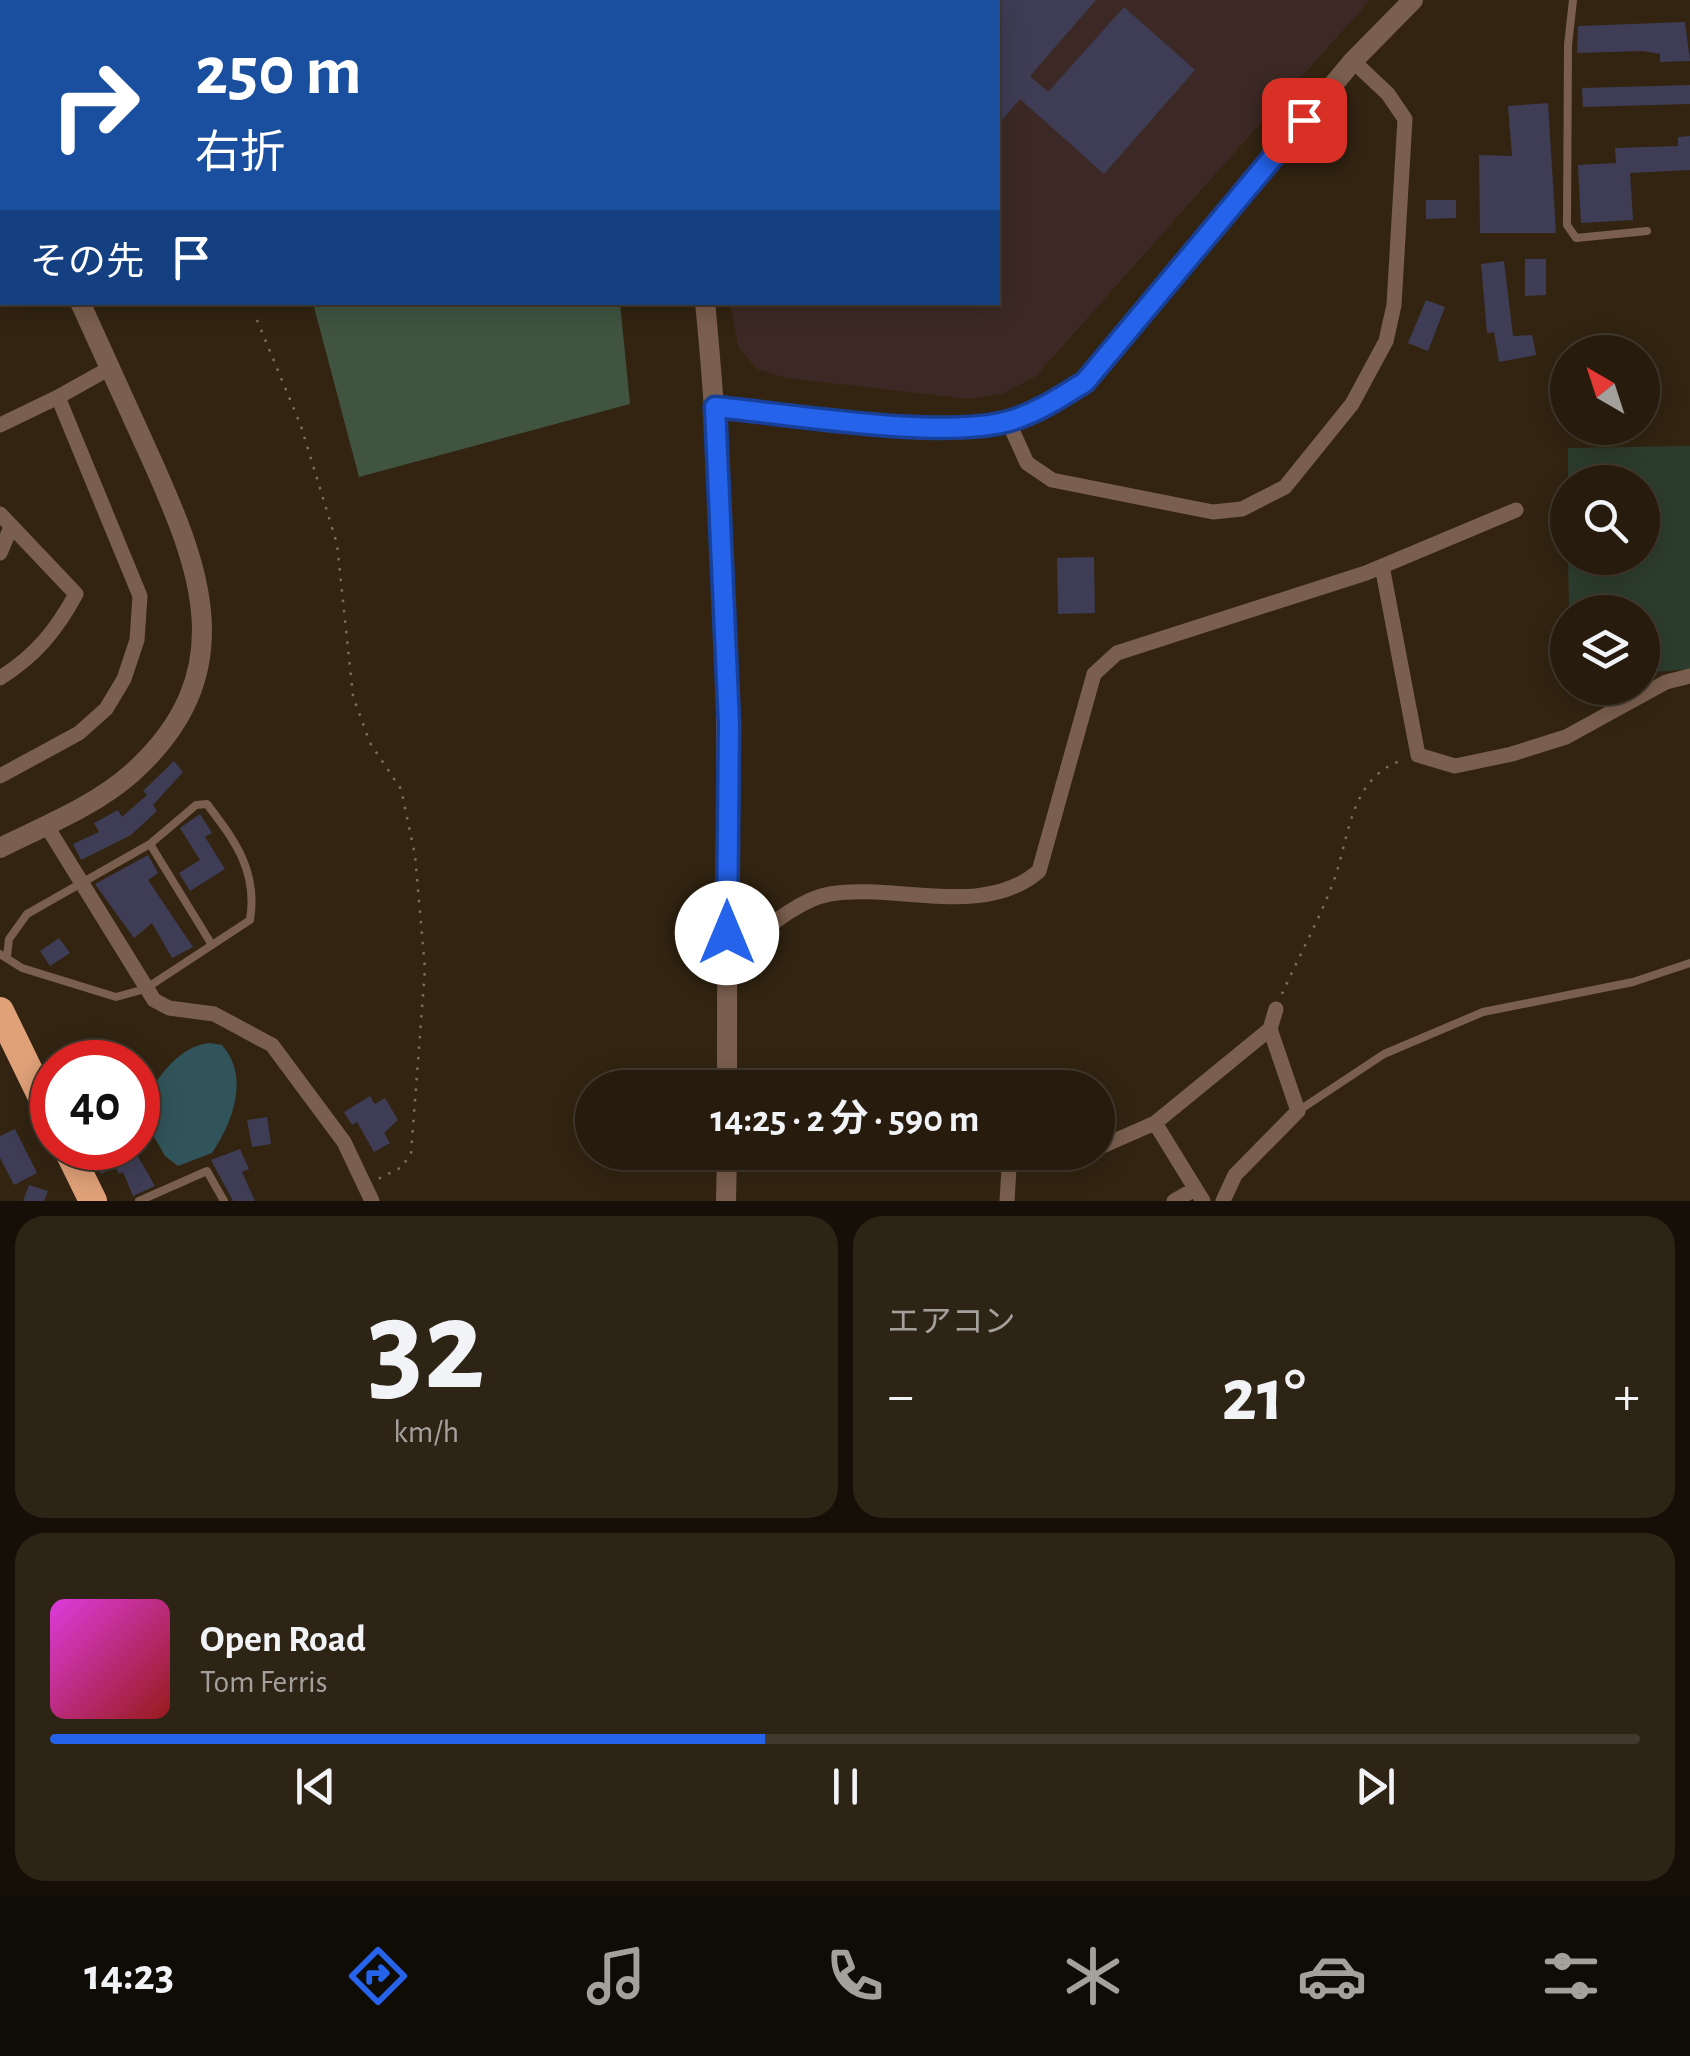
<!DOCTYPE html>
<html lang="ja">
<meta charset="utf-8">
<style>
body{margin:0;font-family:"Alegreya Sans","Noto Sans JP",sans-serif;background:#2e2416;color:#f1f3f6;height:100vh;display:flex;flex-direction:column;font-size:38px;white-space:nowrap}
*{box-sizing:border-box;margin:0}
p{font-size:32px;color:#a4a19d}
.icon{flex:none;width:55px;height:55px;fill:none;stroke:currentColor;stroke-width:2;stroke-linecap:round;stroke-linejoin:round}
.map{position:relative;height:1201px;overflow:hidden}
.drawer{display:flex;flex-direction:column;gap:15px;padding:15px;background:#150f07;flex:1}
.drawer>*{flex:none}
.hud{position:absolute;left:0px;top:0px;width:1000px;height:305px;box-shadow:0 5px 25px #0003,0 0 0 2px #42392e;background:#1a4fa0;color:#fff;overflow:hidden}
.needle{width:65px;rotate:321deg}
.buttons{position:absolute;left:1550px;top:335px;display:grid;gap:20px}
.buttons a{display:grid;place-items:center;width:110px;height:110px;border-radius:50%;background:#261b0d;box-shadow:0 5px 25px #0003,0 0 0 2px #42392e;font-size:50px}
.speed{position:absolute;left:30px;top:1040px;display:flex;gap:20px;font-size:50px;font-weight:700;text-align:center}
.speed>*{display:grid;place-content:center;width:130px;height:130px;border-radius:50%;background:#261b0d;box-shadow:0 5px 25px #0003,0 0 0 2px #42392e;line-height:1}
.speed .limit{border:15px solid #d22;background:#fff;color:#111}
.pin{position:absolute;display:grid;place-items:center;width:85px;height:85px;color:#fff;margin:-42px;border-radius:20px;box-shadow:0 5px 15px #0006}
.me{position:absolute;width:110px;margin:-55px;rotate:0deg;stroke-linejoin:round;filter:drop-shadow(0 0 8px #0008)}
.turn{display:flex;align-items:center;gap:35px;height:210px;padding:0 30px;font-size:45px}
.turn .icon{width:130px;height:130px;stroke-width:2.5}
.turn b{display:block;font-size:70px;line-height:85px}
.then{display:flex;align-items:center;height:95px;padding:0 30px;background:#0003;gap:20px;font-size:38px}
.big{font-size:75px;font-weight:700;line-height:1.1}
.drawer .widget{flex:1;display:flex;flex-direction:column;justify-content:center;gap:15px;min-width:0;padding:0 35px;border-radius:30px;background:#2e2416}
.drawer .dial{align-items:center;gap:0}
.dial b{font-size:130px;line-height:1}
.song{display:flex;align-items:center;gap:30px}
.cover{width:120px;height:120px;border-radius:15px;background:linear-gradient(135deg,hsl(300 70% 55%),hsl(0 70% 35%))}
.played{height:10px;border-radius:5px;background:linear-gradient(90deg,#2563eb 45%,#42392e 45%)}
.keys{display:flex;justify-content:space-around;direction:ltr}
.heat{display:flex;justify-content:space-between;align-items:center;font-size:55px;direction:ltr}
.drawer .tiles{flex:1;display:grid;gap:15px;grid-template-columns:1fr 1fr}
.widget:last-child{grid-column:span 2}
.trip{position:absolute;left:575px;top:1070px;width:540px;height:100px;border-radius:50px;background:#261b0d;box-shadow:0 5px 25px #0003,0 0 0 2px #42392e;font-weight:700;line-height:100px;text-align:center}
.tab-bar{display:flex;height:160px;justify-content:space-around;align-items:center;background:#0f0b05;color:#a4a19d}
.tab-bar .icon{width:70px;height:70px}
.tab-bar .on{color:#2563eb}
.tab-bar b{font-size:45px;color:#f1f3f6}
.map>svg:first-child{display:block}
</style>
<div class="map">
<svg width="1690" height="1201" viewBox="0 0 1690 1201">
<rect width="100%" height="100%" fill="#322411"/>
<path fill="#3c2925" d="M702,0H1370L1036,376L1004,393L970,399L787,378L757,369L738,347L730,303L998,302V2Z"/>
<path fill="#2d3d2d" d="M1690,446V669L1643,673L1642,612H1569L1568,558H1642V482H1568V448Z"/>
<path fill="#405440" d="M112,0H438V2H113Z
M313,303H620L630,404L359,477Z"/>
<path fill="#31545a" d="M210,1043L222,1045C250,1077 233,1121 212,1153L178,1166L165,1156L141,1114C149,1085 178,1045 210,1043Z"/>
<path fill="#3e3d55" d="M998,0H1096L1030,76L1048,92L1124,7L1195,70L1104,174L1020,99L998,125Z
M1685,22L1690,61L1660,62V54L1643,51L1577,53L1578,26Z
M1690,85V104L1583,107L1582,88Z
M1548,103L1556,233H1480L1479,155L1512,156L1508,106Z
M1690,136V170L1630,173L1633,220L1581,223L1578,165L1616,163L1615,148L1678,146V137Z
M1426,200H1456V218L1426,219Z
M1525,259H1546V295L1525,296Z
M1504,261L1513,336L1532,335L1536,355L1499,362L1494,332L1487,333L1481,264Z
M1426,300L1445,307L1428,351L1408,343Z
M1094,557L1095,613L1058,614L1057,558Z
M174,761L183,772L153,805L157,811L131,835L81,860L73,844L99,832L94,823L118,810L122,817L147,795L143,791Z
M200,814L212,833L205,837L225,869L190,891L179,873L200,860L180,828Z
M148,855L158,873L148,880L193,947L172,958L152,923L134,938L95,884Z
M59,938L70,953L50,966L40,951Z
M71,1049L79,1062H47Z
M370,1096L375,1104L385,1098L398,1120L384,1133L390,1143L374,1152L357,1122L352,1125L344,1112Z
M267,1117L271,1144L252,1147L247,1120Z
M15,1129L37,1173L14,1185L0,1158V1136Z
M87,1148H133L155,1186L133,1196L123,1172L119,1174L115,1167L101,1174Z
M240,1149L249,1169L242,1172L255,1201H233L211,1160Z
M29,1185L48,1191L44,1201H23Z"/>
<g fill="none" stroke-linecap="round" stroke-linejoin="round">
<path stroke="#7a6e5e" stroke-width="2.5" stroke-dasharray="2.5 8" stroke-linecap="butt" d="M257,320L301,426L337,544L353,696L370,743L401,789L415,855L425,969L411,1153L402,1167L378,1179
M1282,994C1298,958 1317,924 1331,888C1350,842 1347,778 1403,760"/>
<path stroke="#7b5f4e" stroke-width="8" d="M1573,0L1568,45L1567,225L1576,238L1647,231
M150,844L212,945
M0,954L22,968L116,997L145,989L250,920C258,871 235,841 207,804L196,805L150,844L27,914L9,939L7,956
M1298,1111L1384,1054L1483,1012L1633,982L1690,963
M139,1201L207,1171L224,1201"/>
<path stroke="#7b5f4e" stroke-width="15" d="M1008,421L1027,463L1052,480L1213,512L1242,509L1285,487L1352,404L1386,341L1394,305L1405,119L1388,94L1353,61
M0,425L58,397
M0,514L76,594C56,631 35,656 0,678
M0,553L11,527
M1382,566L1418,755L1455,766L1512,754L1566,737L1666,682L1690,676
M0,776L79,733L106,709L124,679L137,640L140,596L58,397L110,368
M46,825L154,1000L169,1008L214,1014L272,1045L344,1142L372,1201
M727,960C756,938 794,900 830,894C897,883 984,919 1039,871L1094,674L1117,653L1366,573L1516,510
M1155,1123L1203,1201
M1098,1148L1155,1123L1270,1029
M931,1152H1078
M1007,1201L1010,1152
M1174,1201L1195,1189
M1223,1201L1235,1175L1298,1111L1270,1029L1276,1009"/>
<path stroke="#7b5f4e" stroke-width="20" d="M678,0V2
M0,131L2,136
M705,302C731,564 727,825 727,1088
M715,407C792,414 940,440 1009,421C1037,413 1061,397 1085,381L1353,61L1413,0
M0,848C44,826 95,806 132,773C243,673 201,569 149,454C126,404 103,353 80,302
M726,1201L727,1152"/>
<path stroke="#e0a178" stroke-width="28" d="M0,1011L52,1118
M67,1148L93,1201"/>
</g>
<g fill="none" stroke-linecap="round" stroke-linejoin="round">
<defs>
<path id="route" d="M727,933L729,724L715,407C791,414 940,440 1009,421C1037,413 1061,397 1085,382L1304,120"/>
</defs>
<use href="#route" stroke="#184099" stroke-width="25"/>
<use href="#route" stroke="#2563eb" stroke-width="18"/>
</g>
</svg>
<div class="buttons">
<a><svg class="needle" viewBox="-14 -14 28 28"><path d="M0-13l5 13h-10z" fill="#e53935"/><path d="M0 13l5-13h-10z" fill="#a4a19d"/></svg></a>
<a><svg class="icon" aria-label="search" viewBox="0 0 24 24"><circle cx="10" cy="10" r="6"/><path d="M15 15l6 6"/></svg></a>
<a><svg class="icon" aria-label="layers" viewBox="0 0 24 24"><path d="M12 4l9 5-9 5-9-5zM3 14l9 5 9-5"/></svg></a>
</div>
<div class="speed"><div class="limit">40</div></div>
<div class="pin" style="left:1304px;top:120px;background:#d93025"><svg class="icon" aria-label="arrive" viewBox="0 0 24 24"><path d="M6 21V4h12l-3 4 3 4H6"/></svg></div>
<svg class="me" style="left:727px;top:933px" viewBox="-20 -20 40 40"><circle r="19" fill="#fff"/><path d="M0-13L10 11 0 6-10 11z" fill="#2563eb"/></svg>
<div class="trip">14:25 · 2 分 · 590 m</div>
<div class="hud">
<div class="turn"><svg class="icon" aria-label="right" viewBox="0 0 24 24"><path d="M7 20v-9h11M14 6l5 5-5 5"/></svg><div><b>250 m</b>右折</div></div>
<div class="then">その先<svg class="icon" aria-label="arrive" viewBox="0 0 24 24"><path d="M6 21V4h12l-3 4 3 4H6"/></svg></div>
</div>
</div>
<section class="drawer">
<div class="tiles">
<div class="widget dial"><b>32</b><p>km/h</p></div>
<div class="widget"><p>エアコン</p>
<div class="heat"><a>−</a><b class="big">21°</b><a>+</a></div>
</div>
<div class="widget">
<div class="song"><i class="cover"></i><div><b>Open Road</b><p>Tom Ferris</p></div></div>
<div class="played"></div>
<div class="keys"><svg class="icon" aria-label="previous" viewBox="0 0 24 24"><path d="M18 5L8 12l10 7zM5 5v14"/></svg><svg class="icon" aria-label="pause" viewBox="0 0 24 24"><path d="M8 5v14M16 5v14"/></svg><svg class="icon" aria-label="next" viewBox="0 0 24 24"><path d="M6 5l10 7-10 7zM19 5v14"/></svg></div>
</div>
</div>
</section>
<nav class="tab-bar">
<b>14:23</b>
<svg class="icon on" aria-label="directions" viewBox="0 0 24 24"><path d="M12 3l9 9-9 9-9-9zM9 14v-3h6M13 9l2 2-2 2"/></svg>
<svg class="icon" aria-label="music" viewBox="0 0 24 24"><path d="M9 18V5l10-2v13"/><circle cx="6" cy="18" r="3"/><circle cx="16" cy="16" r="3"/></svg>
<svg class="icon" aria-label="phone" viewBox="0 0 24 24"><path d="M5 4h4l2 5-3 2q2 4 5 5l2-3 5 2v4C11 20 4 13 5 4z"/></svg>
<svg class="icon" aria-label="climate" viewBox="0 0 24 24"><path d="M12 3v18M4 7l16 10M4 17L20 7"/></svg>
<svg class="icon" aria-label="car" viewBox="0 0 24 24"><path d="M5 17H2v-5l4-1 3-4h7l3 4 3 1v5h-3M9 17h6M6 11h13"/><circle cx="7" cy="17" r="2"/><circle cx="17" cy="17" r="2"/></svg>
<svg class="icon" aria-label="filters" viewBox="0 0 24 24"><path d="M4 7h16M4 17h16"/><circle cx="9" cy="7" r="2"/><circle cx="15" cy="17" r="2"/></svg>
</nav>
